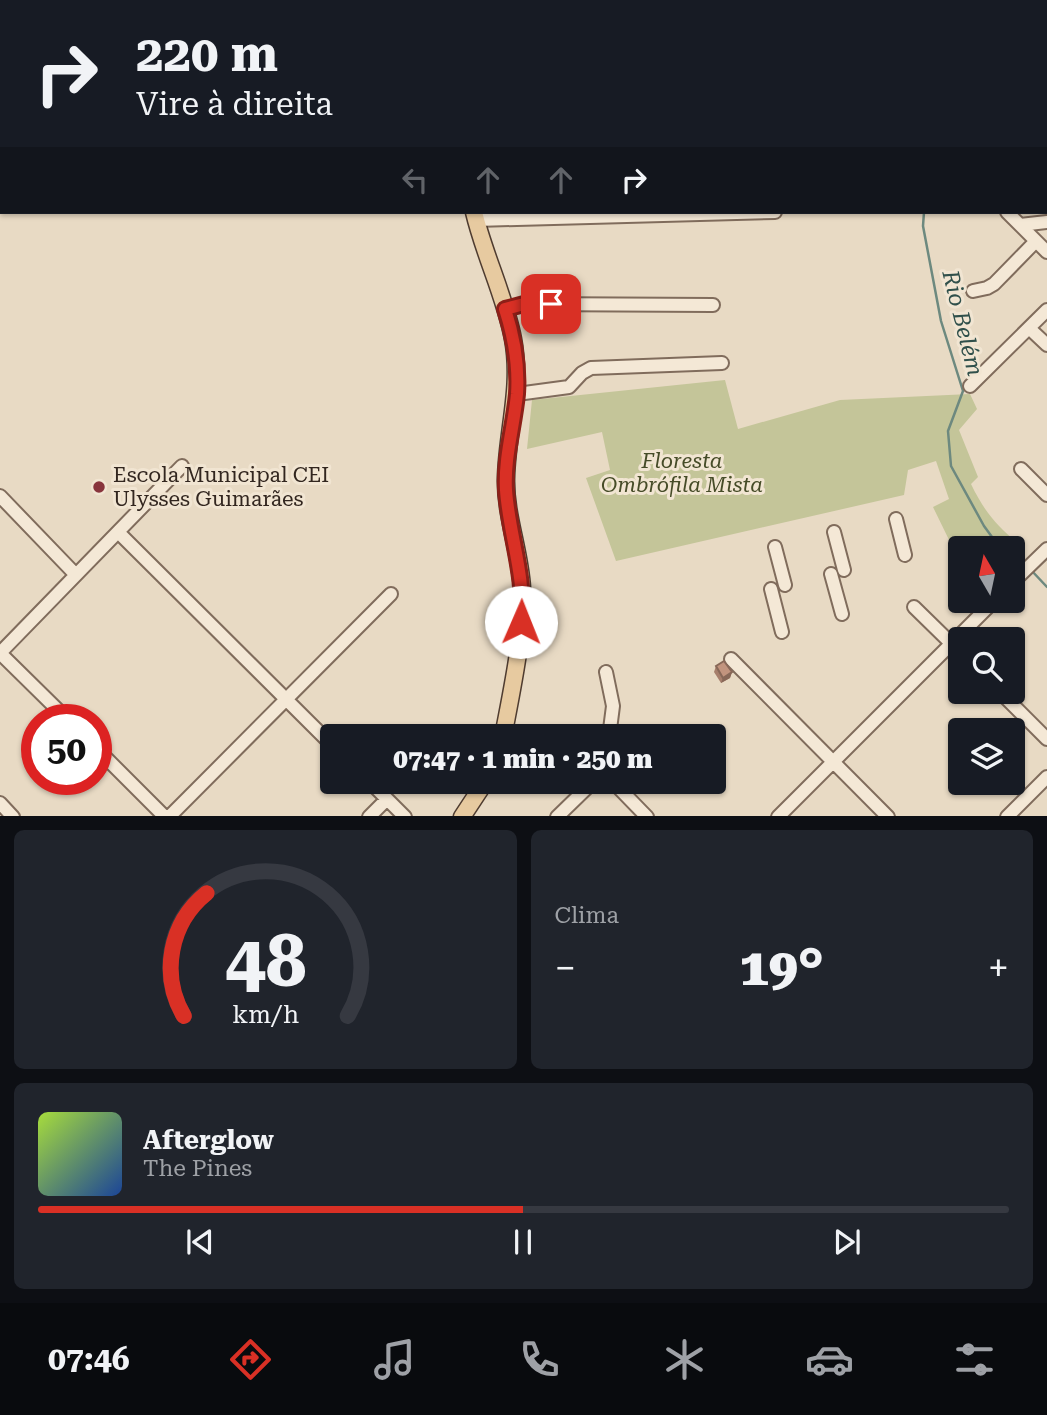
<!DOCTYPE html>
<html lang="pt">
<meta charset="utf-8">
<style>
body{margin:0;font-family:"Roboto Serif",serif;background:#20242c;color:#f1f3f6;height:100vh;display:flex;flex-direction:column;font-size:26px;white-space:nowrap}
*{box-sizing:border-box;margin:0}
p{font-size:23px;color:#9ea1a6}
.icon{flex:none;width:38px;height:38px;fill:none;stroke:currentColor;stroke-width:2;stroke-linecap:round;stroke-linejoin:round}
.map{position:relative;height:816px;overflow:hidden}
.drawer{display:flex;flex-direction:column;gap:14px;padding:14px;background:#0d0f14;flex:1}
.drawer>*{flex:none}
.guide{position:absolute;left:0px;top:0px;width:1048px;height:214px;box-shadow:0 2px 5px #0004;background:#171b24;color:#f1f3f6;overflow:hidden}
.needle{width:46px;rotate:351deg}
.fabs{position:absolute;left:948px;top:536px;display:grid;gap:14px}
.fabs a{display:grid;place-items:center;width:77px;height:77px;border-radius:7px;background:#171b24;box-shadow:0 2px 5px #0004;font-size:35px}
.speed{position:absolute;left:21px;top:704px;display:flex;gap:14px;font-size:35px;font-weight:700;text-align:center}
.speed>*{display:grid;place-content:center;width:91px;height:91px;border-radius:50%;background:#171b24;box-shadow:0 2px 5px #0004;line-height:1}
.speed .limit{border:10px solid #d22;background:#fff;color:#111}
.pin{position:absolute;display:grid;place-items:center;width:60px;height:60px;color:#fff;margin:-30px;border-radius:14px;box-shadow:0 4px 10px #0006}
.me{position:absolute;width:77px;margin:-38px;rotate:1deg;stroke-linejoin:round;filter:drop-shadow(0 0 5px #0008)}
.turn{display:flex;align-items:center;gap:24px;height:147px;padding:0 21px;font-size:32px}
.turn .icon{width:91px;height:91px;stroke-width:2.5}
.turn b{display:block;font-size:49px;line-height:60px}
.lanes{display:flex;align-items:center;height:66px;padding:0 21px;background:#0003;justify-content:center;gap:35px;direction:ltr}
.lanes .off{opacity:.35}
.big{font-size:52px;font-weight:800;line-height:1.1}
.drawer .card{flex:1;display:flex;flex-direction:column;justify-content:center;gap:10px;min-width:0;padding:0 24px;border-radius:10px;background:#20242c}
.drawer .dial{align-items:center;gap:0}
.dial svg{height:182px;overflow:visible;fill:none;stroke:#363941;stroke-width:7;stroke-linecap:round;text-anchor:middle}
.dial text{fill:#f1f3f6;stroke:none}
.song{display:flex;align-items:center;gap:21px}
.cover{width:84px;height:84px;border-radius:10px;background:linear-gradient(135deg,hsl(80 70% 55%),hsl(220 70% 35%))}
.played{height:7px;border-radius:4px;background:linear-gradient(90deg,#d93025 50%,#363941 50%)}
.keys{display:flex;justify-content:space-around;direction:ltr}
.heat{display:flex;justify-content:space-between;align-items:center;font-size:38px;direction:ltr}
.drawer .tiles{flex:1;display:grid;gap:14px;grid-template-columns:1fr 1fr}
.card:last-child{grid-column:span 2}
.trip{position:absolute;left:320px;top:724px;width:406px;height:70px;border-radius:7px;background:#171b24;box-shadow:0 2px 5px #0004;font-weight:800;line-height:70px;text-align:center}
.tab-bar{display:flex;height:112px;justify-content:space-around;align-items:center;background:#090b0e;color:#9ea1a6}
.tab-bar .icon{width:49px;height:49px}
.tab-bar .selected{color:#d93025}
.tab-bar b{font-size:32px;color:#f1f3f6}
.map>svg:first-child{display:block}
</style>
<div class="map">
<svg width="1047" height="817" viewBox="0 0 1047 817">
<rect width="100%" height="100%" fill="#e8dac4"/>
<path fill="#c4c599" d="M411,0H757L758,2H412Z
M725,380L738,429L840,400L970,394L977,409L959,430L978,477L971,484C985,513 997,526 1022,547L1013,555V548H961V552L952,546L933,507L949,499L936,461L908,470L904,495L616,561L586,478L610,470L602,432L527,449L532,400Z"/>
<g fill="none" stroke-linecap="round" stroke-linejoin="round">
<path stroke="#6d897f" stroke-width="2.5" d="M948,2V0
M924,212L923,226L941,321L963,391L948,431L951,466L984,526L992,537L1006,548
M1013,554L1026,566
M1031,570L1047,587"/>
<defs>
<path id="minor" d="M89,0L94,2
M342,0L347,2
M262,2L263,0
M313,2V0
M792,2L793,0
M1007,212L1047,252
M476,220L775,212
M1020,225L1047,222
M973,291L987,288L994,284L1036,241
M505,309L524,304L713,305
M1030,329L1047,345
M970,386L1047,310
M517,394L569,387L582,373L591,368L722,363
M1021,469L1047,495
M0,496L76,575
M896,519L905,555
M118,532L332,745
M834,532L844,570
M775,547L785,585
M831,574L842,614
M1013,582L1047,549
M771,589L782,632
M914,607L961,653
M0,653L182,466
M0,653L67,719
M731,659L888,817
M606,672L613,706L609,737
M999,691L1047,739
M96,748L165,817
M370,782L405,817
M613,782L647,817
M0,803L13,817
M169,817L391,594
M369,817L387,799
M557,817L593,782
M778,817L995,600
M1007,817L1047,777"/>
<path id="major" d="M397,0L399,2
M474,212C484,255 505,296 513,339C522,387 507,431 506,478C505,515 520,551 522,588C525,631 511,694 503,737
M462,817L485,782"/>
</defs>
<use href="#minor" stroke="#806c5c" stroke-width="16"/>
<use href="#major" stroke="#4f3c30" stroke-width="19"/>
<use href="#minor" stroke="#f4e8d6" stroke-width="12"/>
<use href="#major" stroke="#e7caa0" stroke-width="16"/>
</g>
<path fill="#a77f6c" d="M716,666L732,672L730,678L721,683L714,672Z"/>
<path fill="#886858" d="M732,672L730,678L721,683L723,678Z"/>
<path fill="#c2947e" stroke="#886858" stroke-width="2" d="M724,661L732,672L723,678L716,666Z"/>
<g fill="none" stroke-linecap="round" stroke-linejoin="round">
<defs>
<path id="route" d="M521,622C526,576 509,535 506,490C504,458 514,426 517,394C519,365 514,337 505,309L524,304H551"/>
</defs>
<use href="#route" stroke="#8d1f18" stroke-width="18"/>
<use href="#route" stroke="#d93025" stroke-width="12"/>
</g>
<circle fill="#88343c" stroke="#f1e5d2" stroke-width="2.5" cx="99" cy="487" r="7"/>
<g text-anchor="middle" stroke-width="6" stroke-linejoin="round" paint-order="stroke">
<g font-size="21" font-style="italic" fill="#464c28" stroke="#f1e5d2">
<text x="682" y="468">Floresta<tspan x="682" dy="24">Ombrófila Mista</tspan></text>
</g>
<g font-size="21" fill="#32261f" stroke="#f1e5d2" text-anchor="start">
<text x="113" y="482">Escola Municipal CEI<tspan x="113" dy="24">Ulysses Guimarães</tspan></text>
</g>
<g font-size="23" font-style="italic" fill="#30504b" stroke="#f1e5d2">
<text transform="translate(963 323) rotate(76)" y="8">Rio Belém</text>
</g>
</g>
</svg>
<div class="fabs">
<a><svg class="needle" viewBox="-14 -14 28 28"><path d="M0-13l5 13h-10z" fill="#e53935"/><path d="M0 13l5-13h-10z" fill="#9ea1a6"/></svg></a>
<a><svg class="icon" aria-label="search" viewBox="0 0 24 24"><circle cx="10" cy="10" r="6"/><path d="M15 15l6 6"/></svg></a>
<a><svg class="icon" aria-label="layers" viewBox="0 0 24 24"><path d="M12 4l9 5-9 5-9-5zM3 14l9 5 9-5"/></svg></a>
</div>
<div class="speed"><div class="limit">50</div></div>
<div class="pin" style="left:551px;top:304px;background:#d93025"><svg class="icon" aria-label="arrive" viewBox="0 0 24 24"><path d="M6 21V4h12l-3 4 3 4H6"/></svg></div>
<svg class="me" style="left:521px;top:622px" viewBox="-20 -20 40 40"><circle r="19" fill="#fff"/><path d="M0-13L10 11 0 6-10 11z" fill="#d93025"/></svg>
<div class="trip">07:47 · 1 min · 250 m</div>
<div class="guide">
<div class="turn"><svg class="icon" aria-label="right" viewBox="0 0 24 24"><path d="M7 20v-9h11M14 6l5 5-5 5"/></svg><div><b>220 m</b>Vire à direita</div></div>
<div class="lanes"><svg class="icon off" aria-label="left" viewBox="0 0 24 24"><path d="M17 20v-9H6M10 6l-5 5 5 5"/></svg><svg class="icon off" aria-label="ahead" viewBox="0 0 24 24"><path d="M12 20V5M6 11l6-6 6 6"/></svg><svg class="icon off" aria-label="ahead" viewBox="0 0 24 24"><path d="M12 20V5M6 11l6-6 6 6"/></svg><svg class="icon" aria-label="right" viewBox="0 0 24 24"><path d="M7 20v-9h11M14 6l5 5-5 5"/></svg></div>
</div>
</div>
<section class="drawer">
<div class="tiles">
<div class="card dial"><svg viewBox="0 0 100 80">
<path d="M14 69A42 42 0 1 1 86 69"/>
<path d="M14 69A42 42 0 0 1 24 15" stroke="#d93025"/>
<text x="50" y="56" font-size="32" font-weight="700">48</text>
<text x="50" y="72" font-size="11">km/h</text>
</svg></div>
<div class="card"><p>Clima</p>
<div class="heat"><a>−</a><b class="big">19°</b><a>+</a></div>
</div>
<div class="card">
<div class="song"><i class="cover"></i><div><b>Afterglow</b><p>The Pines</p></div></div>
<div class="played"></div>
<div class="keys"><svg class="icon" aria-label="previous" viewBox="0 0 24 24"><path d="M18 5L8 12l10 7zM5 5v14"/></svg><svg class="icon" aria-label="pause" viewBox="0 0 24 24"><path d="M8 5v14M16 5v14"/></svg><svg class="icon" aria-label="next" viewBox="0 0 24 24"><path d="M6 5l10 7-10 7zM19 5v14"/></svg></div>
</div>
</div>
</section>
<nav class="tab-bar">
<b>07:46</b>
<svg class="icon selected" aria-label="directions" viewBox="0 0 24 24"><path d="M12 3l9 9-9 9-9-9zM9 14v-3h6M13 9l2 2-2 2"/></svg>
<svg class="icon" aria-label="music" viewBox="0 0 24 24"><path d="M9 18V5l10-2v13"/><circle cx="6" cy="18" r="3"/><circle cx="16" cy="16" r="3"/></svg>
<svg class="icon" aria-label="phone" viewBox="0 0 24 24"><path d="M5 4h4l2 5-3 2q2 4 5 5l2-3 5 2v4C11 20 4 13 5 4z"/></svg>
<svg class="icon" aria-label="climate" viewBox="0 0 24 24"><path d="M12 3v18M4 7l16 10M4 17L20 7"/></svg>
<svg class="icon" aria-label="car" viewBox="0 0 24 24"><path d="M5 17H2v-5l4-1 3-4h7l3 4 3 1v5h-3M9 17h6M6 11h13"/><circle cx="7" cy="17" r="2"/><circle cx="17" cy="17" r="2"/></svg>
<svg class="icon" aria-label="filters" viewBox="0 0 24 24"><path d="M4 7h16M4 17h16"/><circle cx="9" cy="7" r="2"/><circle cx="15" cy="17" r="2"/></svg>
</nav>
